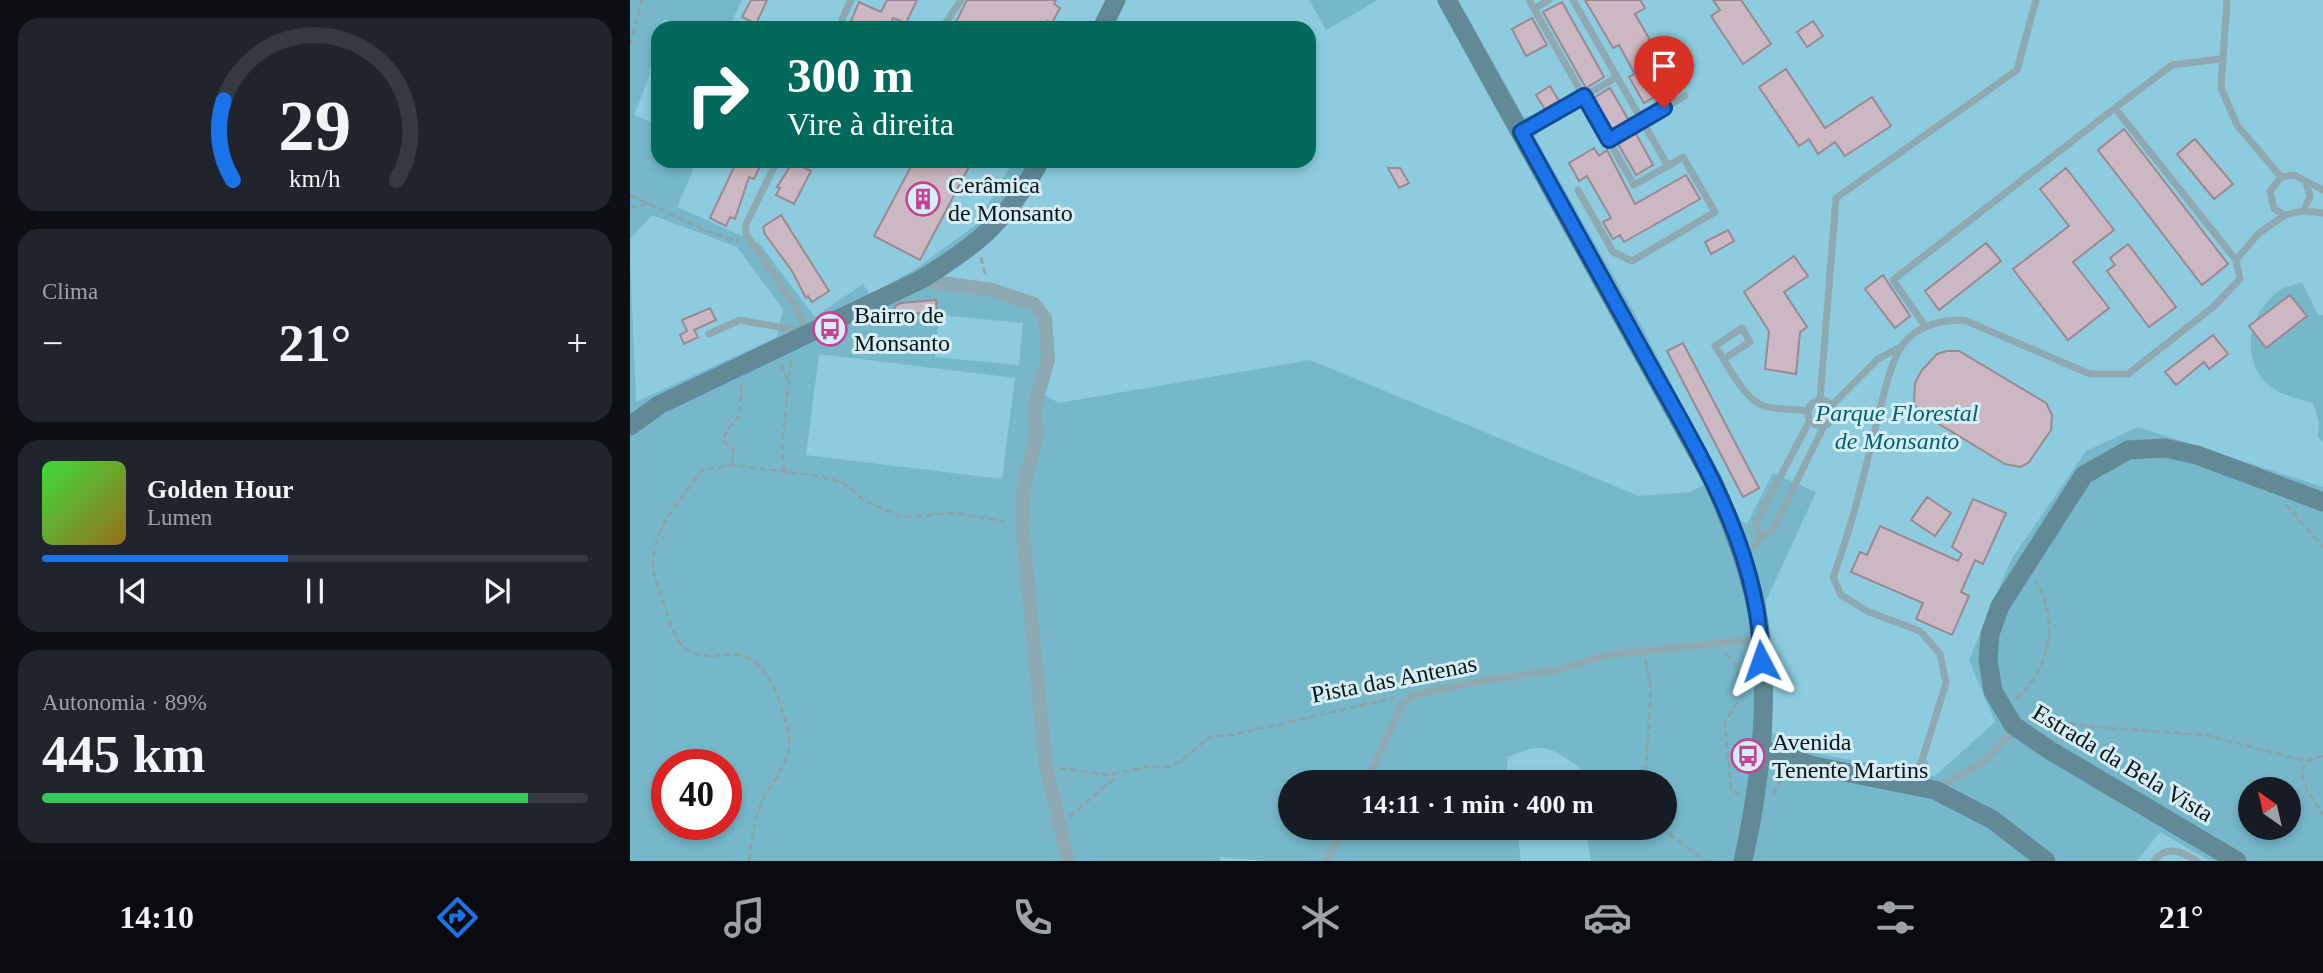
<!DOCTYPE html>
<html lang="pt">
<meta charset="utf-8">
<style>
body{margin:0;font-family:"Times New Roman",serif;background:#20242c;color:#f1f3f6;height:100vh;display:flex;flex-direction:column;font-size:26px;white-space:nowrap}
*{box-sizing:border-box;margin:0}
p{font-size:23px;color:#9ea1a6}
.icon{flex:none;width:38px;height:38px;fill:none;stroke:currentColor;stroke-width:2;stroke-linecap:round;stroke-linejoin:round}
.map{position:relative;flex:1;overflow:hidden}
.panel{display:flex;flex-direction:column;gap:18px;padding:18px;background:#0d0f14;width:630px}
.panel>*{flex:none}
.guide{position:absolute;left:21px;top:21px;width:665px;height:147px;border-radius:21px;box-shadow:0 4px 10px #0003;background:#00695c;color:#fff;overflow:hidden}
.needle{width:46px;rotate:326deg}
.fabs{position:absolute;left:1608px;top:777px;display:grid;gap:14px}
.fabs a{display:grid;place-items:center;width:63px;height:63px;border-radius:50%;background:#171b24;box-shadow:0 4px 10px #0003;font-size:35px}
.speed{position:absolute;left:21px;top:749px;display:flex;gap:14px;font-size:35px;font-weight:700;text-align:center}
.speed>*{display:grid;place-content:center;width:91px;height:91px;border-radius:50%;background:#171b24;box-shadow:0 4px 10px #0003;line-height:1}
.speed .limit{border:10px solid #d22;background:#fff;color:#111}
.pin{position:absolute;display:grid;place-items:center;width:60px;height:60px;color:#fff;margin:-72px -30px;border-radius:50% 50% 50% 0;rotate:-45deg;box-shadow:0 0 7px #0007}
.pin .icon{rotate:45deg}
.me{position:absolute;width:77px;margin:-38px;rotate:356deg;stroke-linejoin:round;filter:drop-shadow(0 0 5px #0008)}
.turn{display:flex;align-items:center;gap:24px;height:147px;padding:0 21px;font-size:32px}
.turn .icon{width:91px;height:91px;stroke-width:2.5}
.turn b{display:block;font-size:49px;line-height:60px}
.big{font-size:52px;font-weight:700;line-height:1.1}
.panel .widget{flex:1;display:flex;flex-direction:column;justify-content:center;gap:10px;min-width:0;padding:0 24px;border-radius:21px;background:#20242c}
.panel .dial{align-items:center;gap:0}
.dial svg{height:182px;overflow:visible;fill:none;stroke:#363941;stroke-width:7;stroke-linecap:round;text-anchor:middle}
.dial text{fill:#f1f3f6;stroke:none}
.song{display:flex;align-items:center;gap:21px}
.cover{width:84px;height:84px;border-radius:10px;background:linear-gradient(135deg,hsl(120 70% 55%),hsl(40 70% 35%))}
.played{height:7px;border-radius:4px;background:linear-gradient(90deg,#1a73e8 45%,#363941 45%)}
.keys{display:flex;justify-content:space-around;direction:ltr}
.heat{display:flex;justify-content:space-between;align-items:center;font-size:38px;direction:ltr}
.charge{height:10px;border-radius:5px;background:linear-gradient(90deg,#34c759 89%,#363941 0)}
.trip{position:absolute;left:648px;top:770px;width:399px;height:70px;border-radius:35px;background:#171b24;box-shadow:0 4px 10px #0003;font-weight:700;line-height:70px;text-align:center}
.tab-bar{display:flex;height:112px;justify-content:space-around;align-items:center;background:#090b0e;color:#9ea1a6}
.tab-bar .icon{width:49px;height:49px}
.tab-bar .active{color:#1a73e8}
.tab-bar b{font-size:32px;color:#f1f3f6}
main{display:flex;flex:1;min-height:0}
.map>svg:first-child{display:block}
</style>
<main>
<section class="panel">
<div class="widget dial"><svg viewBox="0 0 100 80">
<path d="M14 69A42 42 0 1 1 86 69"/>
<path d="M14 69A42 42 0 0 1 10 34" stroke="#1a73e8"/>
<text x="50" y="56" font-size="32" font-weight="700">29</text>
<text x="50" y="72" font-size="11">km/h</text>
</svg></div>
<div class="widget"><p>Clima</p>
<div class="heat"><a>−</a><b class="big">21°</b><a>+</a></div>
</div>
<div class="widget">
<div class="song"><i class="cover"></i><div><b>Golden Hour</b><p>Lumen</p></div></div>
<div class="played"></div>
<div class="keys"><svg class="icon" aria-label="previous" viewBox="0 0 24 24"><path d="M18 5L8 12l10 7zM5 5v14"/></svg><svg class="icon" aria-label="pause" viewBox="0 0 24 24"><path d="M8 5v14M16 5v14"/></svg><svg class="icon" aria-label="next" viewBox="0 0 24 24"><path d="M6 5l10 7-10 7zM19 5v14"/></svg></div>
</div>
<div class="widget"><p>Autonomia · 89%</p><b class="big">445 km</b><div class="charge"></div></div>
</section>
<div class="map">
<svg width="1693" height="861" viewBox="0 0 1693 861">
<rect width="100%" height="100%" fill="#d5edf4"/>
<path fill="#8dccde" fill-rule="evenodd" d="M0,0H1693V861H0ZM28,28H679V161H28ZM37,765H96V824H37ZM660,782H1034V828H660ZM1620,789H1659V828H1620Z"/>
<path fill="#76b8ca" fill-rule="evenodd" d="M0,0H112L99,28H57L35,19L28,28L18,80L4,115L22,122L28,110V161L66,163L47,207L130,244L185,317L233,284L240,295L287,268L347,224L383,161H420C386,224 359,245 299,282L404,305L415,318L409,392L429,403L680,360L1009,496L1060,492L1074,485L991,326L807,0H828L894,117L902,116L909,122L910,130L905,137L1010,323L1112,522L1117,524L1143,473L1186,492L1136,601L1142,732L1162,749L1280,771L1290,758L1298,761L1299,775L1305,776L1365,722L1339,660L1381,560L1456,451L1508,427L1693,487V861H1580L1530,832L1507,861H961L955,828H1034V782H951L950,768C920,746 912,742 878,757L875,782H660V828H887L891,861H634L590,857V861H0V257L6,402L147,337L153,309L107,247L22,215L0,239ZM309,315L393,323L389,365L305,357ZM189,354L385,378L372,479L176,455ZM37,765H96V824H37ZM1620,789H1659V828H1620Z
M679,0H748L696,30Z
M1672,282L1688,315H1693V443L1688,437L1689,422L1683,403C1665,398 1641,393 1630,376C1612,348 1622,312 1647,292C1653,287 1665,285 1672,282Z"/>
<path fill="#ccb8c2" stroke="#9b8892" stroke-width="2" d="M121,0H137L126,24L112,17Z
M257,0H287L276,23L263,18L259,28H218L229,2L251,12Z
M337,0H426L424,4L430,8L422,23L417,21L413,28H382L374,24L372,28H323Z
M955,0H1010L1015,8L1005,14L1046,85L1041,88L1045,94L1029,104L1024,97L1014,103L999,77L1005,74L989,45L983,48Z
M1083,0H1111L1141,44L1113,64L1081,16L1090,10Z
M932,2L974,77L956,88L913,12Z
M902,18L917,45L896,56L882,29Z
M1183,21L1193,36L1177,47L1167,32Z
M1156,69L1195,128L1242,97L1261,126L1215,156L1205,142L1188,154L1179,139L1169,146L1129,87Z
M920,86L929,101L915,109L906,95Z
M980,88L999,121L981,132L962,99Z
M1494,129L1598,264L1572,285L1468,150Z
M1005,132L1023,165L1006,175L987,142Z
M1565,139L1603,184L1584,199L1547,154Z
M964,148L969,156L977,150L1005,204L1056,175L1070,199L994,242L990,235L983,239L973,222L981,218L957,176L949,181L939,163Z
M107,161L131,164L124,179L119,177L105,219L100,217L96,226L80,218Z
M284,161H342L290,260L244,236Z
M163,162L181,171L164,204L146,195L150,188L147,187Z
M758,168H770L779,183L769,188Z
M1436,168L1484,230L1443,262L1479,308L1438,340L1383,269L1439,226L1410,189Z
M151,215L199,291L182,302L178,296L176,298L162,271L135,234L133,227Z
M1098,230L1104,241L1081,254L1075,242Z
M1356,243L1371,261L1309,310L1295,291Z
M1498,244L1546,307L1519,327L1477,271L1485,265L1480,258Z
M1164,256L1178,276L1154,292L1177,327L1170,332L1166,374L1135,369L1139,331L1114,292Z
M1253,275L1280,316L1265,328L1235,289Z
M1660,295L1677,316L1636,348L1619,326Z
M306,300L307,312L266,315L265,306L271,303Z
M80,308L86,320L64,330L68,337L54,344L50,335L57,331L52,320Z
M1583,335L1598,354L1579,369L1574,362L1546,385L1535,372Z
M1053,343L1129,488L1113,497L1037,351Z
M1317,351H1329L1416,403L1422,415L1421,430L1399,462L1391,467L1375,464L1291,413L1284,404L1285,383L1292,370L1307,354Z
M1297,497L1321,513L1305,536L1281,520Z
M1343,499L1376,513L1353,564L1345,560L1331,592L1339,596L1322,635L1286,619L1293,603L1221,572L1230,552L1237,555L1250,526L1328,561L1332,554L1322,547Z"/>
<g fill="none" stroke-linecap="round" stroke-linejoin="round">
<path stroke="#8ea1a6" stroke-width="2.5" stroke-dasharray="7 3.5" stroke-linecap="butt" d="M0,45L12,0
M0,195L76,231L108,241
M0,208L18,204
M351,257L355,274
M151,364L159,384
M102,464L104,450L93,441L96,431L110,415L112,382
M154,471L152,443L161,360
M1656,505L1693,547
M1096,654L1105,663L1109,677L1107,703L1095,722L1101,790L1110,795
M1386,699C1419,672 1430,619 1406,582
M1408,722L1422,720L1463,727L1575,735L1676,761
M1693,756L1676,761C1666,781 1682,798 1693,814
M430,768L478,775L517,767H539L549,762L581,736L602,735L764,698
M1015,782L1021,688L1015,659
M1143,794L1156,773
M439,817L487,776
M1031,828L1075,861
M119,861C122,844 123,825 129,809C137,785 163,763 159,737C154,711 140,659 108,655C92,653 78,660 61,652C46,645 42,627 37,613C33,600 26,586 24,572C17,534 52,499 72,470L102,465L189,476L214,483L235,501L272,517L325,513L378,522"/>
<path stroke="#8ea9b1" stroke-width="7" d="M899,0L1004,185L1038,166L943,0
M1597,0L1591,88L1607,125L1651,177
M904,9L919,0
M208,28L221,0
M312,28L331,0
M1485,108L1542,65L1590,59
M892,132L987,77
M979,140L1055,96
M147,161L116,224V234L165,306L177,331
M1676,182L1680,197L1673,211L1655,215L1644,209L1640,191L1651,177L1664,175L1693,190
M948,190L983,252L1002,261L1085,212L1053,157L1038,166
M1673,211L1693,213
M1606,260L1629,233L1655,215
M79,334L110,320L170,331
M1094,359L1120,342L1112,328L1085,346C1097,363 1113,399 1134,406C1147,410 1165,409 1179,411
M1190,400L1206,198L1387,70L1406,0
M1178 413a13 13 0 1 1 26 0a13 13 0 1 1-26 0Z
M1202,405L1248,359L1272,346
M1180,420L1126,523L1130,538L1142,531L1194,426
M1113,555L1123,548L1130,538
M736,782L773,703L783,695L856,680L923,671L978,655L1128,639
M1285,783L1316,683L1310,654L1290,631L1239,612L1211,595L1203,577C1222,527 1234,474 1247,422C1252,402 1260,362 1272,346C1287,325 1310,320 1334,320L1460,374H1498L1583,307L1610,279L1606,260L1485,108L1263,280L1295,326
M1306,789L1352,763L1385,729
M696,861L714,828
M1524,861C1537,844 1552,852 1567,861"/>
<path stroke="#8ea9b1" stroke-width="14" d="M290,280L362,290L404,304L415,318L418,359L404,409L407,434L394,485L392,524L416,767L438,861"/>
<path stroke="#618a96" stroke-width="19" d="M817,0L1083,481C1104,530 1126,585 1131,639C1138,711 1129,790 1113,861
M472,28L486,0
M0,426L29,405L290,280C348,245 376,221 410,161
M1131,749L1184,766L1305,790L1363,820L1416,861
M1607,861L1421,751L1383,725L1363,691L1358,660L1360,634L1370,606L1454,475L1498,450L1535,448L1567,455L1693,502"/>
</g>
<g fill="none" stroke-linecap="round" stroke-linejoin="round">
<defs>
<path id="route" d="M1034,108L979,140L954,96L891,132C931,205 972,278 1012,351C1064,446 1131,548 1131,661"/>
</defs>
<use href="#route" stroke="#114b97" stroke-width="18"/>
<use href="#route" stroke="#1a73e8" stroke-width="12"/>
</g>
<defs>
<symbol id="building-ring" viewBox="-11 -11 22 22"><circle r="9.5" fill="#d5edf4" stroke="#c24594" stroke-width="1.5"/><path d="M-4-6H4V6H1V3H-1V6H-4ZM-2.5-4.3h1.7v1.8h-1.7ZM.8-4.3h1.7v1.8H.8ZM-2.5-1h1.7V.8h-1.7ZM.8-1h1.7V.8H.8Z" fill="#c24594"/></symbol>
<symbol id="bus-ring" viewBox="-11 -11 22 22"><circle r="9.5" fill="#d5edf4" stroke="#c24594" stroke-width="1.5"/><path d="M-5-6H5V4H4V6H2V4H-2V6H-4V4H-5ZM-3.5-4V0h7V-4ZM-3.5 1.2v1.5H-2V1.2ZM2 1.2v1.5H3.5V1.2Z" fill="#c24594"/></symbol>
</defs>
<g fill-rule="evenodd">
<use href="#building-ring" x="274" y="180" width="38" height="38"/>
<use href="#bus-ring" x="181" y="310" width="38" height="38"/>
<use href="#bus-ring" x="1099" y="737" width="38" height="38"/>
</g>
<g text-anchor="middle" stroke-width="6" stroke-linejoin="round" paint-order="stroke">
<g font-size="24" fill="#0d1618" stroke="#d5edf4" text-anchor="start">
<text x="318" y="193">Cerâmica<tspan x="318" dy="28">de Monsanto</tspan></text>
<text x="224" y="323">Bairro de<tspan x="224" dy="28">Monsanto</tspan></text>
<text x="1142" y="750">Avenida<tspan x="1142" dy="28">Tenente Martins</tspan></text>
</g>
<g font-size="24" font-style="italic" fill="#016174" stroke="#d5edf4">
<text x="1267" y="421">Parque Florestal<tspan x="1267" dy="28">de Monsanto</tspan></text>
</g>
<g font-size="24" fill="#0d1618" stroke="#d5edf4">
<text transform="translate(764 679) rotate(-11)" y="8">Pista das Antenas</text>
<text transform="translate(1493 763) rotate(31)" y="8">Estrada da Bela Vista</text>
</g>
</g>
</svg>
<div class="fabs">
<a><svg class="needle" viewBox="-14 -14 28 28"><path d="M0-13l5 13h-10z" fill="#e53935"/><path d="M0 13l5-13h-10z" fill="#9ea1a6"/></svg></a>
</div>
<div class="speed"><div class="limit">40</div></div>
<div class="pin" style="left:1034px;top:108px;background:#d93025"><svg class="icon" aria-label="arrive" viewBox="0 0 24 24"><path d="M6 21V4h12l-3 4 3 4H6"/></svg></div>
<svg class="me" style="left:1131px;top:661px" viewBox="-20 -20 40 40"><path d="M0-17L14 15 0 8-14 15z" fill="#1a73e8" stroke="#fff" stroke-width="4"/></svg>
<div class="trip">14:11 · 1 min · 400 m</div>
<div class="guide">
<div class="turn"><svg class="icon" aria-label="right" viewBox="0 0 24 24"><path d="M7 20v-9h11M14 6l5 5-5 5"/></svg><div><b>300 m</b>Vire à direita</div></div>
</div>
</div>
</main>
<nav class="tab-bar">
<b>14:10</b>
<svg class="icon active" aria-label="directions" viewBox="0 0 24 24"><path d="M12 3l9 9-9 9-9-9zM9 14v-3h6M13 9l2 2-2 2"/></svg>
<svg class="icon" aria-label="music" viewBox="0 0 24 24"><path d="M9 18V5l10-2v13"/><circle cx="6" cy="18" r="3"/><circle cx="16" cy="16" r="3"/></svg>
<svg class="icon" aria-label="phone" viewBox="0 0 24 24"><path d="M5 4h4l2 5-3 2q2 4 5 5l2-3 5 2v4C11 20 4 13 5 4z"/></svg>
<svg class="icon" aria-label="climate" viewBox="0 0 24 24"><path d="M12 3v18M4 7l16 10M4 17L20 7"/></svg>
<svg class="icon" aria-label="car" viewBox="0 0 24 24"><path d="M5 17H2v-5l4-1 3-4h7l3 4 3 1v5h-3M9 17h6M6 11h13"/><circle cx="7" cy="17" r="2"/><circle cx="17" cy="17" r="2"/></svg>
<svg class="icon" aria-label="filters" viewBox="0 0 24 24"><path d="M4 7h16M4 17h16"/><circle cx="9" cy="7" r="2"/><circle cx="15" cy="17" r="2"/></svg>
<b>21°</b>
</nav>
